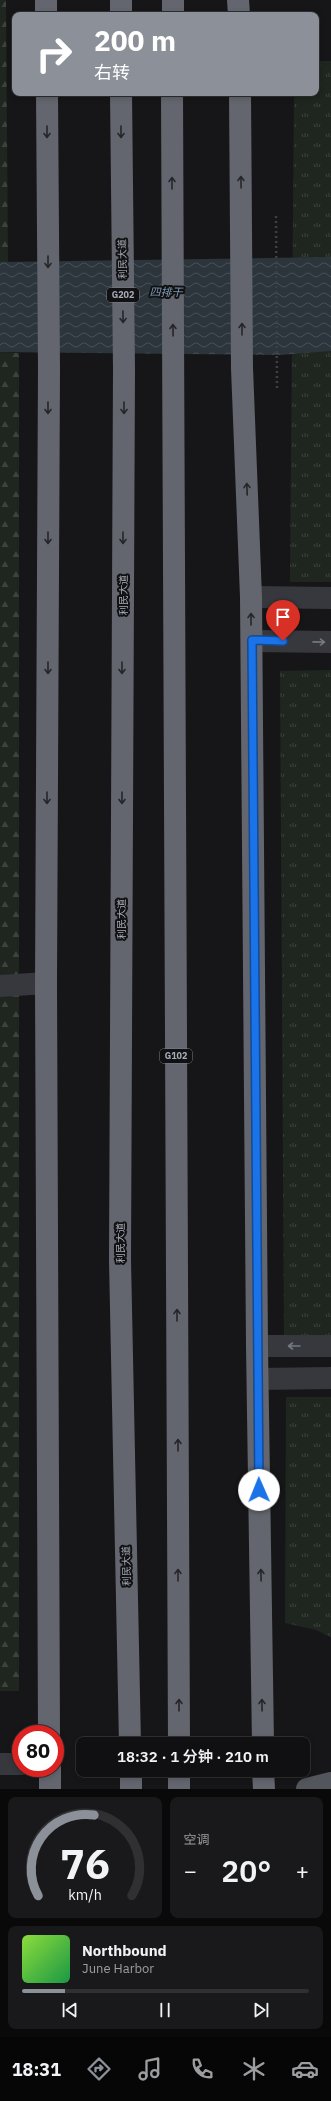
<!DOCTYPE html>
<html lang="zh">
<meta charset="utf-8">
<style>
body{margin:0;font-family:"IBM Plex Sans","Noto Sans SC",sans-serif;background:#19191b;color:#f1f3f6;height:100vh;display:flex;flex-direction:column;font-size:15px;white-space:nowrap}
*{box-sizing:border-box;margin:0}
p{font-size:13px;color:#9c9d9f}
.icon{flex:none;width:22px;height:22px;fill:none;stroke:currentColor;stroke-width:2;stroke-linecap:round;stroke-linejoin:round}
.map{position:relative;height:1789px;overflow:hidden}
.details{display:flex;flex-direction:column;gap:8px;padding:8px;background:#09090a;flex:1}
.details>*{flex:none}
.banner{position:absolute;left:12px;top:12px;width:307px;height:84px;border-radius:8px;box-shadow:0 2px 6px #0003,0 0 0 1px #303032;background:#8c9099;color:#fff;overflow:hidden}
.speed{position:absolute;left:12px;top:1725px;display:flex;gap:8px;font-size:20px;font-weight:700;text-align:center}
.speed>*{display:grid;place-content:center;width:52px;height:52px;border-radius:50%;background:#101012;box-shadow:0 2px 6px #0003,0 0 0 1px #303032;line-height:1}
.speed .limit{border:6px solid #d22;background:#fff;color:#111}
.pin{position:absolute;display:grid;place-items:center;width:34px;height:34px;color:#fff;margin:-41px -17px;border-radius:50% 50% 50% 0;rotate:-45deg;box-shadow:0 0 4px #0007}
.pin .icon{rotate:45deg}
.me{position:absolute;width:44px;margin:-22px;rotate:359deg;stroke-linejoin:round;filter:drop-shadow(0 0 3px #0008)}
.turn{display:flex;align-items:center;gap:14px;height:84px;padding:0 16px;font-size:18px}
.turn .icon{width:52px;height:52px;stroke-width:2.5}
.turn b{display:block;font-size:28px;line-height:34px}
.big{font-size:30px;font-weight:600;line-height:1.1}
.details .widget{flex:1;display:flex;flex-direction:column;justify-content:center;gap:6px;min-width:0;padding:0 14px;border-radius:8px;background:#19191b}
.details .dial{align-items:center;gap:0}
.dial svg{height:104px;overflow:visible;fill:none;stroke:#303032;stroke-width:7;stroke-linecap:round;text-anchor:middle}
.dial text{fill:#f1f3f6;stroke:none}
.song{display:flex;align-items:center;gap:12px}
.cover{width:48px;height:48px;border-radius:6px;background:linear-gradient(135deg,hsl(90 70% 55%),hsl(140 70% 35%))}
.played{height:4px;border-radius:2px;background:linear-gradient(90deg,#8c9099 15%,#303032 15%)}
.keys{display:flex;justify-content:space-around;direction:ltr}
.heat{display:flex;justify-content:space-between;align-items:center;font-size:22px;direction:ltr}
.details .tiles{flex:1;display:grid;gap:8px;grid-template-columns:1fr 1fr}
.widget:last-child{grid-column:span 2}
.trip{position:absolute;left:76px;top:1737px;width:234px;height:40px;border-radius:8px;background:#101012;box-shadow:0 2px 6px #0003,0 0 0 1px #303032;font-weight:600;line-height:40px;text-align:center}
.menu{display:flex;height:64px;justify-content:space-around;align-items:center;background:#060607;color:#9c9d9f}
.menu .icon{width:28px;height:28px}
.menu .selected{color:#8c9099}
.menu b{font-size:18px;color:#f1f3f6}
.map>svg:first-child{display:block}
</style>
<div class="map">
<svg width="331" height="1789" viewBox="0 0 331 1789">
<defs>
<pattern id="grass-tufts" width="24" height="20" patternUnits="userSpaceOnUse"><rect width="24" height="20" fill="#1e261f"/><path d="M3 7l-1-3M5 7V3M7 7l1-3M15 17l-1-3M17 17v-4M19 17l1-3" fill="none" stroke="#3c433d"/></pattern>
<pattern id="forest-firs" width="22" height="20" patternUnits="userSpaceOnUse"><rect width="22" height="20" fill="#1e261f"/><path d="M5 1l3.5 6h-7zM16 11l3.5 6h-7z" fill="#3c433d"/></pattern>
<pattern id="water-waves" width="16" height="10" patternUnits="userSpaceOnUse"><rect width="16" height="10" fill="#2c353c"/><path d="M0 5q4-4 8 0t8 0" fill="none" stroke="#485056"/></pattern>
</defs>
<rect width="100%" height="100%" fill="#161618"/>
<path fill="url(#grass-tufts)" d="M316,61H331V582H290L294,93H316Z
M331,670V1336L284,1337L280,671Z
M286,1397H331V1637L316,1630L285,1623Z"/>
<path fill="url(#forest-firs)" d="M0,0H6L8,262H0Z
M0,352L19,353V1691H0Z"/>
<path fill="url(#water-waves)" d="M331,257V351L280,355L0,352V262Z"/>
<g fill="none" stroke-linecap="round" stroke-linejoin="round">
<path stroke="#3d3f44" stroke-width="2.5" stroke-dasharray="2 3" stroke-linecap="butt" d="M276,216L277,390"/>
<path stroke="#37383d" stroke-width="22" d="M251,597L331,598
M252,641L331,642
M0,986L46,983
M257,1346H331
M258,1379L331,1378
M0,1764H21"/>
<path stroke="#53555c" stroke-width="22" d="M307,1789L331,1783"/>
<path stroke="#63666e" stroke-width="22" d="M46,0V15
M121,0V15
M238,0L239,15
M173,15V0
M47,93L49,369L46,983L49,1734
M121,93L124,369L120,1260L130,1744
M172,93L179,1744
M240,93L242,368L251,597L257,1346L263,1744
M50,1768V1789
M131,1770V1789
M179,1770V1789
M263,1770L264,1789"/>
</g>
<defs><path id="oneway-shaft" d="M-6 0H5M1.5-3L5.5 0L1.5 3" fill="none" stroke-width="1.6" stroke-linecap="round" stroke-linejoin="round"/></defs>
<g stroke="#26262a">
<use href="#oneway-shaft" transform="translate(47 132) rotate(90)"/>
<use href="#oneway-shaft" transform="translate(121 132) rotate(90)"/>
<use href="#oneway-shaft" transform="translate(241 182) rotate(-91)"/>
<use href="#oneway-shaft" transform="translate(172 183) rotate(-90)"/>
<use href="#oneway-shaft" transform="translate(48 262) rotate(90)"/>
<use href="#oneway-shaft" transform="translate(123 317) rotate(89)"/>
<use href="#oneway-shaft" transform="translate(242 329) rotate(-90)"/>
<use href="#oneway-shaft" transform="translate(173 330) rotate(-91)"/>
<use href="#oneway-shaft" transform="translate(48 408) rotate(90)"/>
<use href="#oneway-shaft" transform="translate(124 408) rotate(90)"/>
<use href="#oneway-shaft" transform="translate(247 489) rotate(-92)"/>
<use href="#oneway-shaft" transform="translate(48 538) rotate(90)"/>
<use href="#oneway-shaft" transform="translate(123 538) rotate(90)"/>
<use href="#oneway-shaft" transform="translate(251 619) rotate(-90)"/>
<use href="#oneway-shaft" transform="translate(48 668) rotate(90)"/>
<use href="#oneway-shaft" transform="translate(122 668) rotate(90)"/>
<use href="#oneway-shaft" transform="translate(47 798) rotate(90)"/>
<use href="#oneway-shaft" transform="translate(122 798) rotate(90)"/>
<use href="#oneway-shaft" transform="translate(177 1315) rotate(-90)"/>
<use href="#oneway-shaft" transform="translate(178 1445) rotate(-90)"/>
<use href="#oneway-shaft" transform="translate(178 1575) rotate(-90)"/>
<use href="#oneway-shaft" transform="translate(261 1575) rotate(-91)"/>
<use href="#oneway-shaft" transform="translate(179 1705) rotate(-90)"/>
<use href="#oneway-shaft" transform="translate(262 1705) rotate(-91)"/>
</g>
<g stroke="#757881">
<use href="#oneway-shaft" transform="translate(319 642) rotate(1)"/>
<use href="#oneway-shaft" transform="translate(294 1346) rotate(180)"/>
</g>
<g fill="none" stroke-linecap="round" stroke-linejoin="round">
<defs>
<path id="route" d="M259,1490L252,640L283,641"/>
</defs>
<use href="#route" stroke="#114b97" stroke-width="10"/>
<use href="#route" stroke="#1a73e8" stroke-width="7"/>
</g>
<g text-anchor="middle" stroke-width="4" stroke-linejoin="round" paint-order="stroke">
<g fill="#111113" stroke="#7b7e86" stroke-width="1">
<rect x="107" y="288" width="32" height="14" rx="3"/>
<rect x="160" y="1049" width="32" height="14" rx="3"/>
</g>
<g font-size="9" font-weight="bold" fill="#a8adb8">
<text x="123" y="298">G202</text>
<text x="176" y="1059">G102</text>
</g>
<g font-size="10" fill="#a8adb8" stroke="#111113">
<text transform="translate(122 259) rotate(-91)" y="4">利民大道</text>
<text transform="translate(123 595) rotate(-90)" y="4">利民大道</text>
<text transform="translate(121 919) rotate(-90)" y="4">利民大道</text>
<text transform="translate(120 1243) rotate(-90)" y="4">利民大道</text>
<text transform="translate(126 1566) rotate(-91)" y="4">利民大道</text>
</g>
<g font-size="11" font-style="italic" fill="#7f9bb3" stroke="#111113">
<text transform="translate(166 292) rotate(1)" y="4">四排干</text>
</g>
</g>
</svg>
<div class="speed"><div class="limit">80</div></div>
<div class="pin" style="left:283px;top:641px;background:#d93025"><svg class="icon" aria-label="arrive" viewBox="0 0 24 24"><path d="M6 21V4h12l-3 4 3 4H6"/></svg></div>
<svg class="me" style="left:259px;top:1490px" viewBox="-20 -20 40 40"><circle r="19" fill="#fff"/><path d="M0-13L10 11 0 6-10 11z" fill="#1a73e8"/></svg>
<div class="trip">18:32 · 1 分钟 · 210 m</div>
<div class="banner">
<div class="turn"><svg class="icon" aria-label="right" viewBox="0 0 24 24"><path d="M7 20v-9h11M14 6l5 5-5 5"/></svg><div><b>200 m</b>右转</div></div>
</div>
</div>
<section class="details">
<div class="tiles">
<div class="widget dial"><svg viewBox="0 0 100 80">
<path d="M14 69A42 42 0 1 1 86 69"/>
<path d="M14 69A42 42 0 0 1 57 7" stroke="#8c9099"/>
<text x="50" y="56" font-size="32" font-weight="700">76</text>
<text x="50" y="72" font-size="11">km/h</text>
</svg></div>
<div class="widget"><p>空调</p>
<div class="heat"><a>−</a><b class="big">20°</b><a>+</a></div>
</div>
<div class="widget">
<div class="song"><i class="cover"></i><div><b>Northbound</b><p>June Harbor</p></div></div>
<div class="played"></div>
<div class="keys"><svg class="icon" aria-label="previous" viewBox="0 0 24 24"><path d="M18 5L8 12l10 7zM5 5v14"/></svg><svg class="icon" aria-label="pause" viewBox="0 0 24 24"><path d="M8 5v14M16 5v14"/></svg><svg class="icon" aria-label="next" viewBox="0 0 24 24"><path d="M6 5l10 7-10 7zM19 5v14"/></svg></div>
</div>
</div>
</section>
<nav class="menu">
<b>18:31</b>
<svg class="icon selected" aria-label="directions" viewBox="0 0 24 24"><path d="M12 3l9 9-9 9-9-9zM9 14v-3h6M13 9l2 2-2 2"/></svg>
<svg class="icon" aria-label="music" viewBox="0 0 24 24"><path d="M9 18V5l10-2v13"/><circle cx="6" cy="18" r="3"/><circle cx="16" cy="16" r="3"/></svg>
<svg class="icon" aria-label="phone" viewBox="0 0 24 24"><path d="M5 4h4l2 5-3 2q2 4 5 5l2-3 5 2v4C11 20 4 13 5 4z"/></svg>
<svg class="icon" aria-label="climate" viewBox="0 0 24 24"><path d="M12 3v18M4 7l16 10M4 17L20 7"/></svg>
<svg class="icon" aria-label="car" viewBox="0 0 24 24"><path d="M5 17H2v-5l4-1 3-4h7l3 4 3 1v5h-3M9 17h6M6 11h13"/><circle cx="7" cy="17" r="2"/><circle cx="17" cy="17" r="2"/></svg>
</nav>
